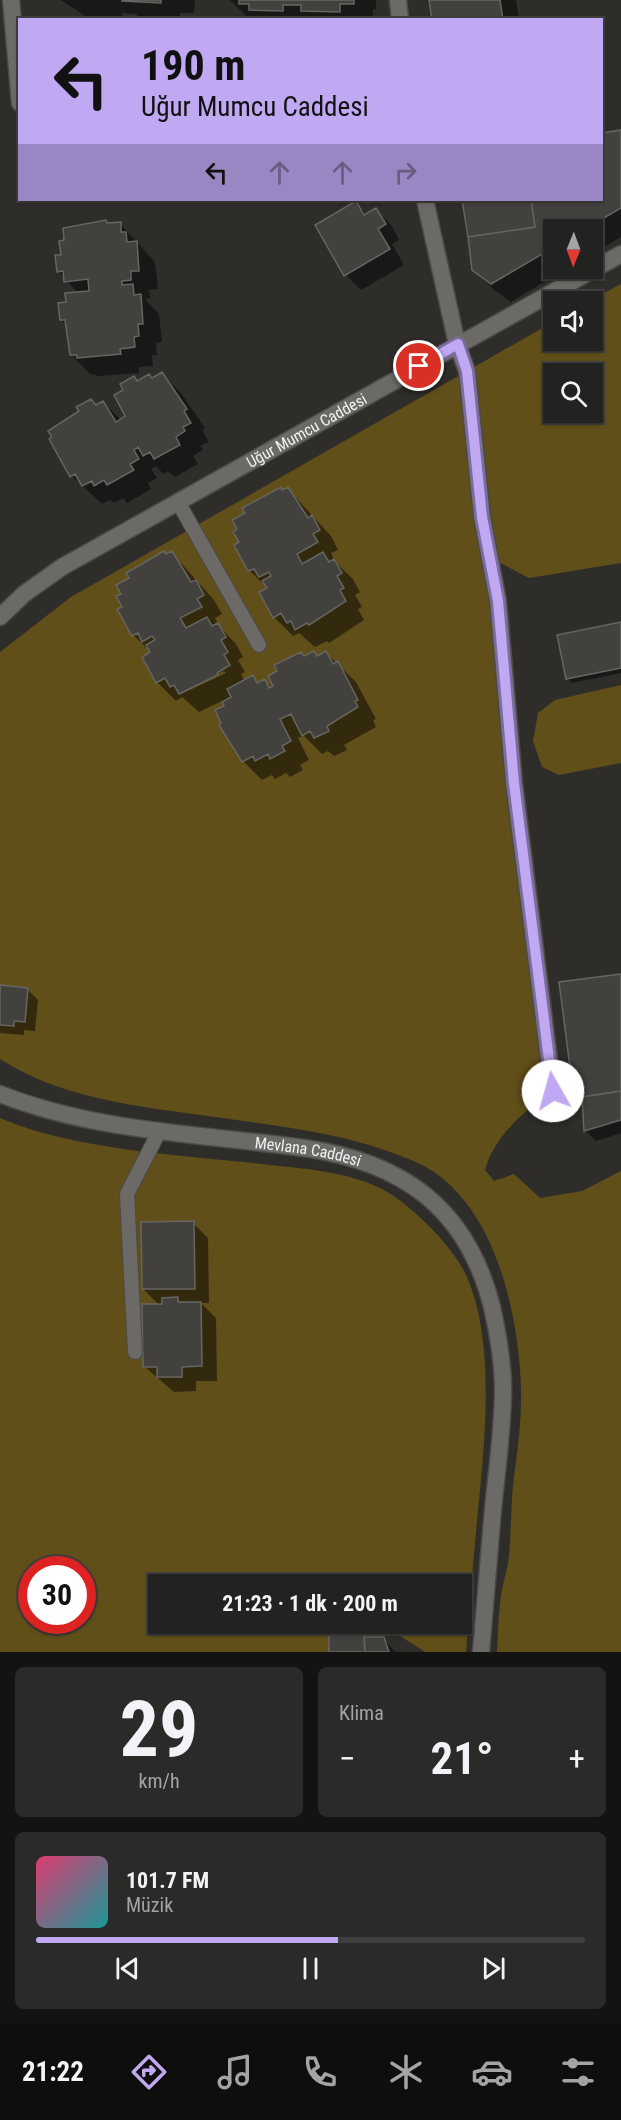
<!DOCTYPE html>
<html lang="tr">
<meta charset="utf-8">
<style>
body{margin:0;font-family:"Roboto Condensed",sans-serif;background:#2a2a29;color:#f1f3f6;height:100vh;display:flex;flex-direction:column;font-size:22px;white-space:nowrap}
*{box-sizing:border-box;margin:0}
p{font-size:20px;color:#a2a4a5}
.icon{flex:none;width:33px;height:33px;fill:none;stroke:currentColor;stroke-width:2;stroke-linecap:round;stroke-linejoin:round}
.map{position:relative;height:1652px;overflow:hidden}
.sheet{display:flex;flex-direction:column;gap:15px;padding:15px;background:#131312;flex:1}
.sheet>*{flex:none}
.top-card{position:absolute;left:18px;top:18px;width:585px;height:183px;border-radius:0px;box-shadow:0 2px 4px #0004,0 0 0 2px #3f3f3e;background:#c1a8f3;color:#111;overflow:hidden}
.needle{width:39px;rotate:181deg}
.buttons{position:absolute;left:543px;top:219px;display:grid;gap:12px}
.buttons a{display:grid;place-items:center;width:60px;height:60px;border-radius:0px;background:#222220;box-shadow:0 2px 4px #0004,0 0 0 2px #3f3f3e;font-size:30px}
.speed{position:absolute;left:18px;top:1556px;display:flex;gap:12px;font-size:30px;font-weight:700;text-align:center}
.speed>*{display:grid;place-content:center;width:78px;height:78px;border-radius:50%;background:#222220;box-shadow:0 2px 4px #0004,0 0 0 2px #3f3f3e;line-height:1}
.speed .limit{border:9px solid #d22;background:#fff;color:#111}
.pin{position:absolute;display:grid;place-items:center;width:51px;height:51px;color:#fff;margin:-26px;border:3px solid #fff;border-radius:50%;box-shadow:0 2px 6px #0007}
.me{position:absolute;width:66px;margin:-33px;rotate:353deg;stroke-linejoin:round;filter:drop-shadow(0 0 4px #0008)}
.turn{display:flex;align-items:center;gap:21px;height:126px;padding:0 24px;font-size:27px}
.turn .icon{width:78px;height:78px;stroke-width:2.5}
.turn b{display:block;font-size:42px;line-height:51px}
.lanes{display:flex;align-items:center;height:57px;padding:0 24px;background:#0003;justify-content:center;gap:30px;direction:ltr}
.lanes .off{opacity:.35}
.big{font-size:45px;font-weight:700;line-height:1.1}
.sheet .widget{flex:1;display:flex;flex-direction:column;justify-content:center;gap:9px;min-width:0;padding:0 21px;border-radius:9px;background:#2a2a29}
.sheet .dial{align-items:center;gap:0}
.dial b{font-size:78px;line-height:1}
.song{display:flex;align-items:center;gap:18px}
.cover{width:72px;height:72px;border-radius:9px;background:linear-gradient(135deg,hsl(340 70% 55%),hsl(180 70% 35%))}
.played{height:6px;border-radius:3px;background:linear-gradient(90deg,#c1a8f3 55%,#3f3f3e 55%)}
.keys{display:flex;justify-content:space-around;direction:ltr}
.heat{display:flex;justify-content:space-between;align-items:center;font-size:33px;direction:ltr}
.sheet .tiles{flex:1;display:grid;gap:15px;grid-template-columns:1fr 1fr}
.widget:last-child{grid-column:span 2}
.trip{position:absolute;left:148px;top:1574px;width:324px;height:60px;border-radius:0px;background:#222220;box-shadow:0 2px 4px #0004,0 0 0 2px #3f3f3e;font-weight:700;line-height:60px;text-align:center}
.tabs{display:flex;height:96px;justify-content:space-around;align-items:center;background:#0e0e0d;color:#a2a4a5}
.tabs .icon{width:42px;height:42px}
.tabs .on{color:#c1a8f3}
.tabs b{font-size:27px;color:#f1f3f6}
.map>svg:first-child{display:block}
</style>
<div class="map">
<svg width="621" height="1652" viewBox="0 0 621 1652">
<rect width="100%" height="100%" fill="#2e2d2a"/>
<path fill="#614f1a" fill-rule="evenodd" d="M621,284V563L529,578L491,558L553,1091C525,1110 494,1136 485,1170L494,1181L514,1174L540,1198L582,1191L621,1171V1652H497C498,1636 498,1620 500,1604C501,1588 507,1573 509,1557C511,1533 511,1509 513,1485C517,1453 522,1420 521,1389C519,1313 494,1198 418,1163C361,1137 297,1128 236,1120C157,1108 68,1103 0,1059V652L71,597L553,322L554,340H592V302L590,301ZM554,374H592V412H554Z
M621,685V763L559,775L542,767L533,741L538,713L555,700Z
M0,1118C73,1150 182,1155 262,1164C303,1169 353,1171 389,1193C414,1208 454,1248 466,1275C497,1343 484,1448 477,1521C473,1565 469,1608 466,1652H425L391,1630L329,1632V1652H0ZM32,1569H82V1620H32ZM159,1584H462V1623H159Z"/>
<path fill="#0007" fill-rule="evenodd" d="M61,0H195L194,13H180L179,20H142L136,14L122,13V19H90Z
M230,0H376V9H373V20H256L246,16Z
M431,0H516L519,20H434Z
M621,132V237L592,254V230H554V268H567L511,302L493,289L473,270L463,200H602V135Z
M356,203L367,215L376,210L391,225L399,240L392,244L404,265L361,290L346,275Z
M120,224L155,262L158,289L149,290L150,298L145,299L159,314L162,342L156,343L157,355H152L153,366L139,367V373L98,376L90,374L72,355L67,326L61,320L68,304L78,293L58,271L63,256L108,225Z
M162,374L181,393L205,428L202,430L209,442L200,446L203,450L193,456L198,464L175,477L168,471L163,474L156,466L151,469L157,478L148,483L151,489L127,503L123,498L114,503L110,500L102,504L72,476L97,406L103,403L121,420L127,416L138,382Z
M288,489L331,536L338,550L331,553L335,562L353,579L360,592L355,595L362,607L358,609L364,620L329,643L327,641L315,647L299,633L293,636L274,617L268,589L249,570L241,543Z
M172,553L214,600L222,614L215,618L219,626L236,644L243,657L238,660L245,672L241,674L245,681L253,677L259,684L264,681L272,688L305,657L314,653L318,657L326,653L356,682L376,719L373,720L376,727L344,745L347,750L334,756L328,751L322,754L304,736L298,738L309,760L300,765L303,770L290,777L286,773L275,779L272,775L262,780L243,761L222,701L199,712L182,697L176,701L157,682L152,653L133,635L124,607ZM224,671L226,673L181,694L179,692Z
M621,624V673L572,683L567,678Z
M621,975V1133L596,1141L586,1131L583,1102L575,1097Z
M0,987L27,989L38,1000L35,1031L24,1030V1035L0,1033Z
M193,1223L208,1238L209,1303H201L216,1318L217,1381H196V1391L174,1392L145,1367L159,1305L143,1289Z
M364,1633L369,1638L384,1639L395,1652H331Z"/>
<path fill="#42413e" stroke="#666562" stroke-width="1.5" d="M122,0H161V3L122,1Z
M239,0H354V4H340V12L301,11V5H283V11L249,10V4H239Z
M429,0H500L503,20H432Z
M621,130V208L584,230H554V247L491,284L472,270L468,237L535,227L531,200H602V133Z
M462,200H531L535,227L468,237Z
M356,201L364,215L376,208L386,224L378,229L390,249L344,276L315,225Z
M106,220L107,223L121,222V232H126L127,242L137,241L139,271H131V280L122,281V285L133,284L134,295L141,294L143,324H138L139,336L134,337L135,347L120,349L121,354L77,358V355H70L65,320H60L58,303L66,302L65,293L89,291L88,279L64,282L63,271L57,272L55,255H61L59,241L64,240L63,228Z
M162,372L187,409L184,411L191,423L183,427L185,431L176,437L180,445L154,459L150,452L143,456L138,447L134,450L139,459L130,464L134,470L107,485L104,480L94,486L92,481L82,486L75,474L70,477L49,439L52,437L48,431L79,411L76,407L91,399L96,405L103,401L116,422L125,416L114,395L123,390L120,384L134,376L137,381L149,374L152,378Z
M281,487L282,490L288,487L308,518L312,515L320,530L313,534L318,542L297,554L302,564L323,552L329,562L334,559L342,573L337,576L344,588L340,590L346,601L309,625L307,623L295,630L291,621L287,623L281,613L273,618L259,592L267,588L262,581L271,576L269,572L259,577L254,569L248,571L234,545L239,542L233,532L237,529L232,520L245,513L242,508Z
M164,551L166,554L172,551L191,582L196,580L204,595L197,599L202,607L180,618L186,628L207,617L212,626L218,623L226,637L221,640L228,652L224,655L230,665L217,673L218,675L179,694L174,685L170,687L165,678L156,683L142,657L150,652L146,645L155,640L152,636L142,642L138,633L132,636L117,609L122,607L116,596L121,594L116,585L129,578L126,573Z
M621,622V668L566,679L557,635Z
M314,651L317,656L326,651L333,664L338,661L358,700L355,701L358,707L327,726L329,731L314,738L310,731L302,736L291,714L280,719L291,741L282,746L285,751L270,759L268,754L255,761L253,756L242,762L219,725L221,723L215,710L224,706L222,702L231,697L227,689L253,675L257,683L265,679L269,688L273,686L268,676L277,671L274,665L301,652L304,656Z
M621,974V1091L574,1098L559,982Z
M0,985L28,988L25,1022L14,1021V1026L0,1025Z
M621,1091V1120L584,1131L582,1097Z
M194,1221L195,1289H142L141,1222Z
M178,1297V1302H201L202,1366L182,1367V1377H157V1367H143L142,1304H162V1298Z
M364,1631L365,1652H329V1632Z
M364,1637H384L389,1652H365Z"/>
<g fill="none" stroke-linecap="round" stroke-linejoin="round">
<defs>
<path id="service" d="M178,502L259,645
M135,1352L127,1194L160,1130"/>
<path id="minor" d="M11,0L20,103
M398,0L400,20
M425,200L457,344L467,371L482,517L498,601L514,783L553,1091"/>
<g id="tertiary">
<path id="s1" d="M0,617L24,594L62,567L621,254"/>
<path id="s2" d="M0,1094C96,1132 203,1134 304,1148C403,1162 467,1208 492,1307C498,1334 503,1361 503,1389C503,1429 497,1469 493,1509C489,1557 485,1604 481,1652"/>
</g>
</defs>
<use href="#service" stroke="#4b4a48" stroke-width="16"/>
<use href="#minor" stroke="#4b4a48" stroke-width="19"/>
<use href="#tertiary" stroke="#4b4a48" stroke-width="19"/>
<use href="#service" stroke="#6c6a67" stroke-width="14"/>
<use href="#minor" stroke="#6c6a67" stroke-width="16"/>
<use href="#tertiary" stroke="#6c6a67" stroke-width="16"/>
</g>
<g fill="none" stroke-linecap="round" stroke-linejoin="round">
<defs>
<path id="route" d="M419,366L458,344L467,371L482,517L498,601L514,783L553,1091"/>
</defs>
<use href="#route" stroke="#7d6d9e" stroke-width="15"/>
<use href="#route" stroke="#c1a8f3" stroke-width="10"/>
</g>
<g text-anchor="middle" stroke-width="6" stroke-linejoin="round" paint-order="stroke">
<g font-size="16" fill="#f2f1ef" stroke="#242320">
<text dy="6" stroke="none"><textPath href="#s1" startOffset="360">Uğur Mumcu Caddesi</textPath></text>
<text dy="6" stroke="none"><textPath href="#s2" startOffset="314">Mevlana Caddesi</textPath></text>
</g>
</g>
</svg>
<div class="buttons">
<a><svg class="needle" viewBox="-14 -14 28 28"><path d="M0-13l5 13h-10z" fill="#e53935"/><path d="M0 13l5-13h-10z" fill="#a2a4a5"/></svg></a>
<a><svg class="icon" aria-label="sound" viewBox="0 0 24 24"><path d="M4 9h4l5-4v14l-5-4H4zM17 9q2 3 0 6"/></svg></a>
<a><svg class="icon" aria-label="search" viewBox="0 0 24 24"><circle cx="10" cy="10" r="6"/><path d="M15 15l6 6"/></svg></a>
</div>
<div class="speed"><div class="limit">30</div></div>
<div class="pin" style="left:419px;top:366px;background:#d93025"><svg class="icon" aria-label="arrive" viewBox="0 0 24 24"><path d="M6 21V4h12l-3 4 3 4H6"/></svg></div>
<svg class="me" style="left:553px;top:1091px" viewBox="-20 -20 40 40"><circle r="19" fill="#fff"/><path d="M0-13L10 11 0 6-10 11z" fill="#c1a8f3"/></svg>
<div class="trip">21:23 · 1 dk · 200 m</div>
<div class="top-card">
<div class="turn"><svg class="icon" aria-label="left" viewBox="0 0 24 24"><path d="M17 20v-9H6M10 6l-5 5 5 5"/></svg><div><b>190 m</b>Uğur Mumcu Caddesi</div></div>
<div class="lanes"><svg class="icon" aria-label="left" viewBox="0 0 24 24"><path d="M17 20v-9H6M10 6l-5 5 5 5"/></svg><svg class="icon off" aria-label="ahead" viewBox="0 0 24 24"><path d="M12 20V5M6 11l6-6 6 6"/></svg><svg class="icon off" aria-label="ahead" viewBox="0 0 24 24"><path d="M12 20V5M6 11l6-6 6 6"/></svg><svg class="icon off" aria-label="right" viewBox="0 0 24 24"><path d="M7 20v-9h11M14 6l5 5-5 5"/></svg></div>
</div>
</div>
<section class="sheet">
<div class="tiles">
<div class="widget dial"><b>29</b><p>km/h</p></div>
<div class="widget"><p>Klima</p>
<div class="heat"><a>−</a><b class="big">21°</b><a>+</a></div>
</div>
<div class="widget">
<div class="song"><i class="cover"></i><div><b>101.7 FM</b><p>Müzik</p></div></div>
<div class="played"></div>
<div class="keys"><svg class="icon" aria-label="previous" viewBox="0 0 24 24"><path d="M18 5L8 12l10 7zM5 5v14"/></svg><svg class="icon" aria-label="pause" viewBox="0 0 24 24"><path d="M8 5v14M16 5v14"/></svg><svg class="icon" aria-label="next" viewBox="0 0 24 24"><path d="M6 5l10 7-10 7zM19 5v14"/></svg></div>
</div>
</div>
</section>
<nav class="tabs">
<b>21:22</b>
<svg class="icon on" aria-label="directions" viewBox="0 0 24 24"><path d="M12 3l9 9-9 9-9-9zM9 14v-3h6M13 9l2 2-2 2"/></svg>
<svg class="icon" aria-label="music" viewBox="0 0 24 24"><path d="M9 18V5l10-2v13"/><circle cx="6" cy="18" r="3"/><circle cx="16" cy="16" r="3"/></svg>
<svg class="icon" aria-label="phone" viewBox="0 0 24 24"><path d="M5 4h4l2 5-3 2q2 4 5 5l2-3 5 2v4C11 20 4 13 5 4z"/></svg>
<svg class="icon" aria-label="climate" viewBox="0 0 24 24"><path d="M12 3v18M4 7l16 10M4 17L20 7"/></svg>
<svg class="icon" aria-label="car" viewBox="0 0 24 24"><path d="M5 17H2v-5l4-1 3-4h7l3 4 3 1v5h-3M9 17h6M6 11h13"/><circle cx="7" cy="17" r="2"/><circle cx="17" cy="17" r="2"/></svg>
<svg class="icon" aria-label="filters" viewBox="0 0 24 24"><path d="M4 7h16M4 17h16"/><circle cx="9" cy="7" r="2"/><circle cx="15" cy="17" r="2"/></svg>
</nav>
